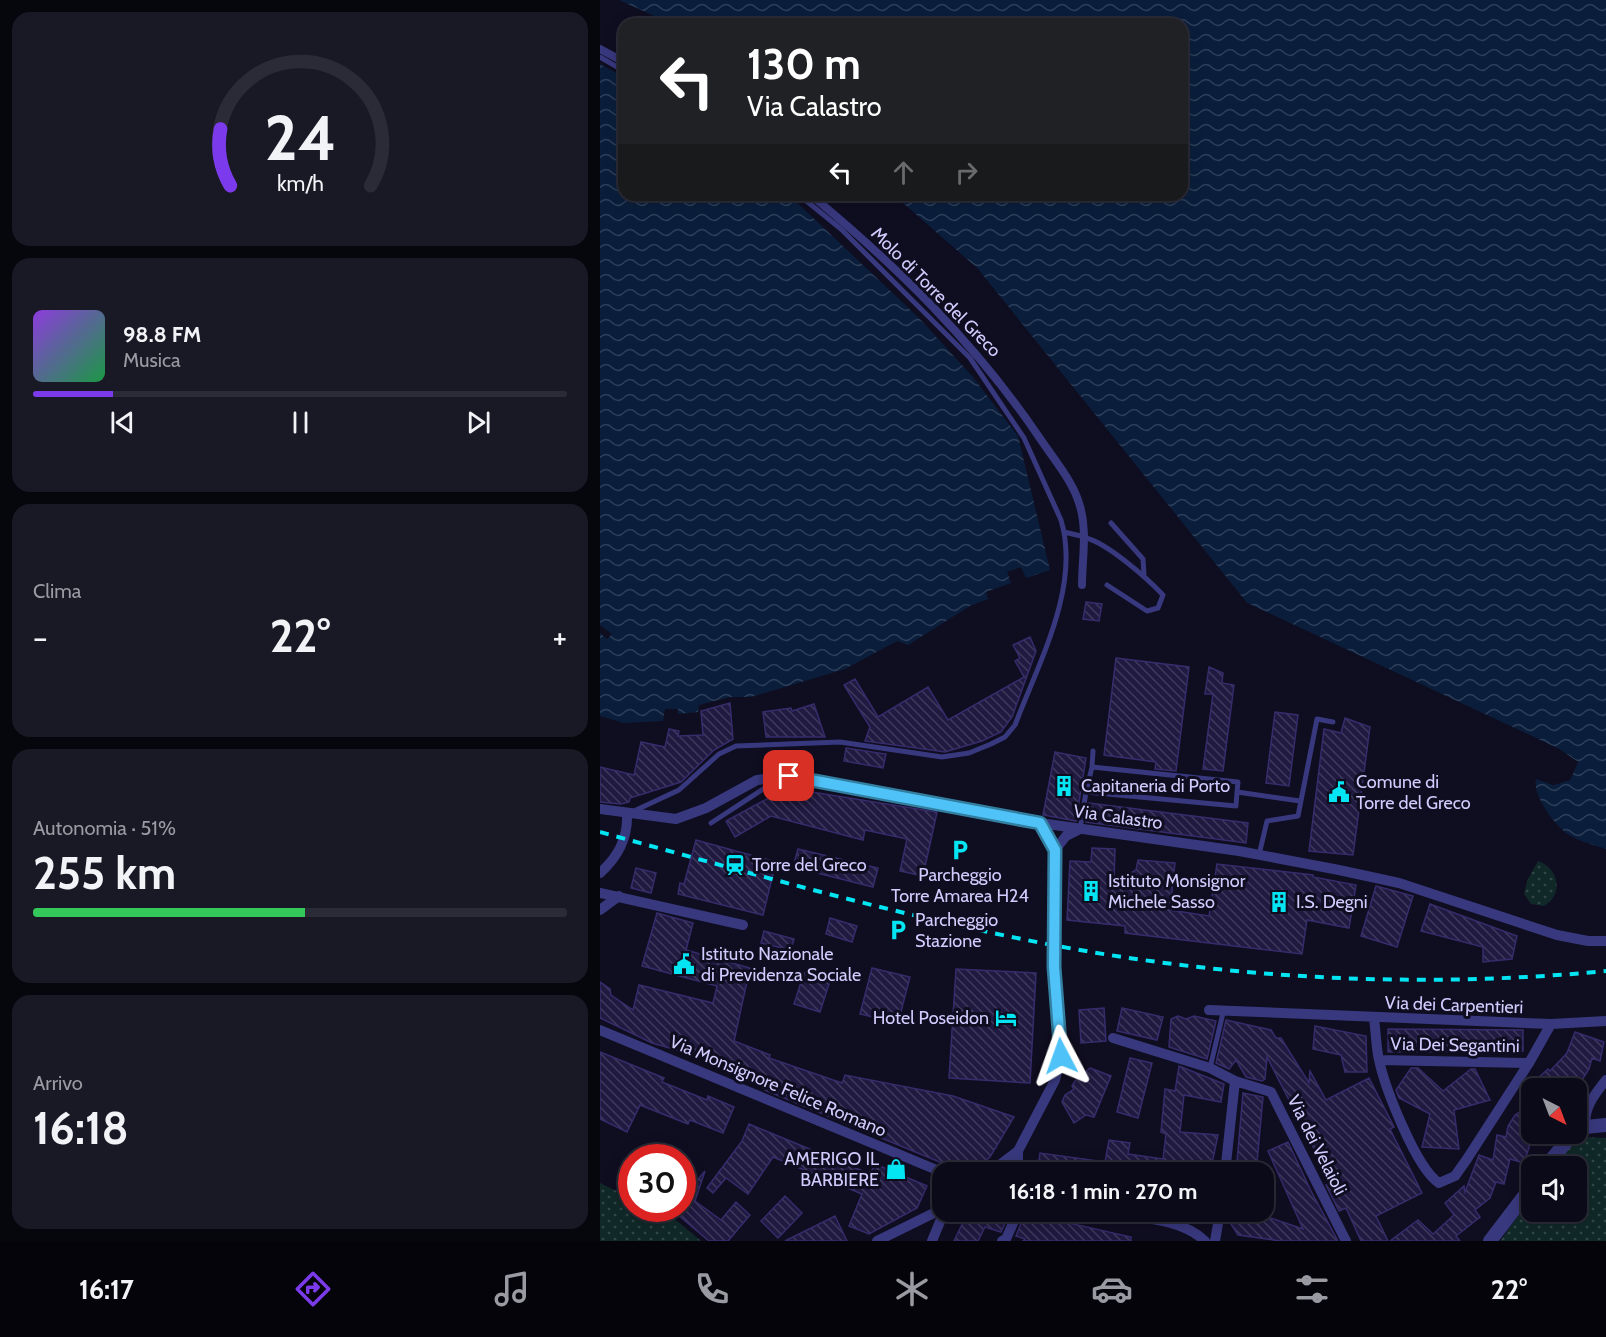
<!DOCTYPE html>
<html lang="it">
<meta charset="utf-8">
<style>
body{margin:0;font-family:Cabin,sans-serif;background:#191825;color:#f1f3f6;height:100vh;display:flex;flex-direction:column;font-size:22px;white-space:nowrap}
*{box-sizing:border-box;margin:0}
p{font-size:20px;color:#9a9aa2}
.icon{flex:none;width:33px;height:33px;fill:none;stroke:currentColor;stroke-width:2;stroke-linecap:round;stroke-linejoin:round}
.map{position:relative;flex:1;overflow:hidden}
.details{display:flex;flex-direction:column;gap:12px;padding:12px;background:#06060d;width:600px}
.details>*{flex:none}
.guide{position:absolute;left:18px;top:18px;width:570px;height:183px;border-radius:18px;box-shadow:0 3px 15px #0003,0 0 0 2px #2b2b37;background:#202124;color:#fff;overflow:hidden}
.needle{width:39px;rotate:138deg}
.buttons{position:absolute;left:921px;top:1078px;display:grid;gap:12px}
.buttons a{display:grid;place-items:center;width:66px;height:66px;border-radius:12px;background:#0b0a18;box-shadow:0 3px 15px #0003,0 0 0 2px #2b2b37;font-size:30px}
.speed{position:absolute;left:18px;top:1144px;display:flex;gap:12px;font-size:30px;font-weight:700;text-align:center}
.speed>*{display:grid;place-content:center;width:78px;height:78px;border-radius:50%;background:#0b0a18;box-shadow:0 3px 15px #0003,0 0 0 2px #2b2b37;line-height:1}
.speed .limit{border:9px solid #d22;background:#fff;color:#111}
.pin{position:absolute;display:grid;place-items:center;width:51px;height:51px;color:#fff;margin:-26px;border-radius:12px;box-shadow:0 3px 9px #0006}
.me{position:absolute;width:66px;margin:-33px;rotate:356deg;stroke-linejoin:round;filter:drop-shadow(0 0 4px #0008)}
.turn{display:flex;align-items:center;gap:21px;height:126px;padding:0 30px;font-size:27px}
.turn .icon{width:78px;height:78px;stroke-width:2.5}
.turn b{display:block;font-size:42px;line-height:51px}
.lanes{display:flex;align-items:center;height:57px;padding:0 30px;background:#0003;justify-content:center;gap:30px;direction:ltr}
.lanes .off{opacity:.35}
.big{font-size:45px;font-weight:700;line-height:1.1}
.details .card{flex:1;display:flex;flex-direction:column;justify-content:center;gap:9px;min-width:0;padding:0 21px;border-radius:18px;background:#191825}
.details .dial{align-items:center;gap:0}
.dial svg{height:156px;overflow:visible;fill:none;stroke:#2b2b37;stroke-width:7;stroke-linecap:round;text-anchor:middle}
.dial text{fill:#f1f3f6;stroke:none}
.song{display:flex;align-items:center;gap:18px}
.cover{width:72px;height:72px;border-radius:9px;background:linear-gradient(135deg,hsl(270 70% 55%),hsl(140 70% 35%))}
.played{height:6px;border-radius:3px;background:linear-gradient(90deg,#7c3aed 15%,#2b2b37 15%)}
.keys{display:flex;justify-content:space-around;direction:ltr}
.heat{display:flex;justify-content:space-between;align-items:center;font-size:33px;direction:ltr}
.charge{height:9px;border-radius:4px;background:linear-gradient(90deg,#34c759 51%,#2b2b37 0)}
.trip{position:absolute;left:332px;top:1162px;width:342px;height:60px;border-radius:18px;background:#0b0a18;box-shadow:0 3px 15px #0003,0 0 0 2px #2b2b37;font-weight:700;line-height:60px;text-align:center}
.tab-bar{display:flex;height:96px;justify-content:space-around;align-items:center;background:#04040a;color:#9a9aa2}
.tab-bar .icon{width:42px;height:42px}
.tab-bar .selected{color:#7c3aed}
.tab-bar b{font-size:27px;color:#f1f3f6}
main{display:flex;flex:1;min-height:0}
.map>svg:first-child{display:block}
</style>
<main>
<section class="details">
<div class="card dial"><svg viewBox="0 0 100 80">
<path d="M14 69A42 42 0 1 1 86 69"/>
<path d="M14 69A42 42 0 0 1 9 40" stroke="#7c3aed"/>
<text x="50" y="56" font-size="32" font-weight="700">24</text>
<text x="50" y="72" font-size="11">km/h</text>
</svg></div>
<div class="card">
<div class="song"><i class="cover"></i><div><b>98.8 FM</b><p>Musica</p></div></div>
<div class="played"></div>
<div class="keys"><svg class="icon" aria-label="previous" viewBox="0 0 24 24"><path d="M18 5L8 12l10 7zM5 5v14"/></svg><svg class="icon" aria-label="pause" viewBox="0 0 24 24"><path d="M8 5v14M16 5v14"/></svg><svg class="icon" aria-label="next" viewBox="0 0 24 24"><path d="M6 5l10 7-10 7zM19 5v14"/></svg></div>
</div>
<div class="card"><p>Clima</p>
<div class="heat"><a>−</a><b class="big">22°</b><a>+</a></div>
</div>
<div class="card"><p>Autonomia · 51%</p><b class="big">255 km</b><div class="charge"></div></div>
<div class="card"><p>Arrivo</p><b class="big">16:18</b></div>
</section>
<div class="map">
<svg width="1006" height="1241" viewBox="0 0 1006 1241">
<defs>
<pattern id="green-dots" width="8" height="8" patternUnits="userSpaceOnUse" patternTransform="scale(1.5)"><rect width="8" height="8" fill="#102928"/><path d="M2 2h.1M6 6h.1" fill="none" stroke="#324748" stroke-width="1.8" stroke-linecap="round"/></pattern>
<pattern id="water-waves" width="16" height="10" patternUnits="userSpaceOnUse" patternTransform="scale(1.5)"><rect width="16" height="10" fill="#0a1e3c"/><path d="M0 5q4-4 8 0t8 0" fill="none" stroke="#2d3e59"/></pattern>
<pattern id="building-back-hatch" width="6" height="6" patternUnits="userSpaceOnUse" patternTransform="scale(1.5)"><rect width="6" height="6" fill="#201940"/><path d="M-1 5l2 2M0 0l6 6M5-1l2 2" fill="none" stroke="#3f395d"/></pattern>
</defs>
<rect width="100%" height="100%" fill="#0f0d20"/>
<path fill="url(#green-dots)" d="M938,861C959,868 964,895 944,906L931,904L924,894L927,881Z
M984,1137L1006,1138V1241H900L931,1198L932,1212H976V1167H955L969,1148Z
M0,1183L31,1198L32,1209C70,1209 73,1218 101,1241H0Z"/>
<path fill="url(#water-waves)" d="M19,0H1006V849C995,845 981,842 971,836C956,828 932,795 936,779L953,785L970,780L978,762L959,749L647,603L377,268L294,195H582V24H72Z
M0,64L24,77V195H189L319,318L372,376L418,436L450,570L426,578L421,567L407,572L411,583L386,592L388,599L370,606L308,645L297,641L245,669L151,697H130L99,705L98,712L78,714V709H65L63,721L24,723L0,716V633L7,639L12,634L0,625Z"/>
<path fill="#0f0d20" d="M291,195L377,268L647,603L959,749L978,762L970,780L953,785L934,777L953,781L968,778L974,763L958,752L645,605L375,270Z"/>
<path fill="url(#building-back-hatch)" stroke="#362c6c" stroke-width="1.5" d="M486,602L502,604L499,621L483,619Z
M430,637L436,651L412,717L401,732L382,741L345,752L265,741L270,727L244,685L255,679L278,717L328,687L348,720L424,677L415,661L420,658L413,645Z
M516,658L589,667L576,771L555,769L556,762L504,755Z
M609,667L623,673L622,683L634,685L623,771L603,769L613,694H605Z
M130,703L133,739L114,750L81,782L30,798L29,802L21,804L0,802V767L34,775L41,742L65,747L69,729L79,731L78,736L103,735L101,711Z
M214,704L225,737H166L163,712L191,708L192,711Z
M675,712L698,715L689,786L666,783Z
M745,718L770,727L753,855L709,851L724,729L741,733Z
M246,748L286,754L283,768L244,761Z
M455,752L486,758L476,821L443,815Z
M187,788L337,812L323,876L300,871L307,839L265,830L263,840L171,816L135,837L126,821Z
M489,803L648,823L646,843L486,822Z
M96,840L176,862L163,915L78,894L80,883L84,884Z
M492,848L515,849L514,883L536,870L538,860L575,863L570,910L609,916L617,864L713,875V877L756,885L749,928L707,920L702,954L525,933V926L467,920L470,861L491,862Z
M198,849L278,868L273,887L193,867Z
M36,868L56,873L51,893L31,888Z
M776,886L813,896L797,947L761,936Z
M830,904L917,936L912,959L883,962V947L821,931Z
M57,913L93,923L86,950L150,968L134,1041L170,1055L169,1058L242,1083L245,1075L353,1096L414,1117L390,1157L377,1167L359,1170L165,1090L167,1085L104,1060L105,1058L52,1043L0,1018V982L10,989L11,995L33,1010L39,985L113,1003L117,986L42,966Z
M230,918L257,926L252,942L226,934Z
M164,931L194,939L191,950L161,943Z
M272,968L310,977L298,1023L260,1014Z
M356,969L436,973L430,1083L349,1078Z
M204,973L230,981L220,1012L194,1004Z
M504,1008L506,1041L481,1043L479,1010Z
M522,1008L563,1017L557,1040L517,1031Z
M578,1016L586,1019L594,1016L616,1021L607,1059L569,1047L571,1019Z
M626,1020L671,1030L676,1038H681L709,1083L710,1071L726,1100L769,1078L794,1127L790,1129L822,1193L776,1216L788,1241H761L746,1208L739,1211L726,1185L731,1182L667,1057L665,1079L662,1081L646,1077L636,1060L629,1069L616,1063Z
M715,1026L766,1036L767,1072H745L741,1055L713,1049Z
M788,1029L923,1030V1051L788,1052Z
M975,1032L1004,1042L1000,1061L992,1058L989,1069L982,1080L966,1089H948L938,1078L948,1069L950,1071L967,1053Z
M0,1052L64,1078L62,1082L107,1100L108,1096L134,1107L123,1133L90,1120L88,1124L40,1105L27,1132L0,1119Z
M530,1058L552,1063L538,1118L517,1112Z
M579,1066L624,1084L621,1102L584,1095L580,1132L618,1135L610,1173H437L440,1153L505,1162L509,1140L530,1143L528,1154L563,1159L566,1134L561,1132L565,1089L575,1091Z
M490,1068L511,1076L494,1117L486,1115L474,1123L462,1102L465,1095L474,1089L472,1086L475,1081Z
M811,1068H818L843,1091L871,1069H875L890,1100L854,1110L859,1149L822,1147L830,1114L799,1098L796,1090Z
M643,1093L663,1097L656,1173H636Z
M932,1104V1134H936L931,1141L924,1163L910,1159L904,1184L896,1182L890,1198L875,1210L880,1217L856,1236L860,1241H790L818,1220L833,1234L854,1215L845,1203L864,1186L865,1192L879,1155L893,1160L897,1135L906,1137L908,1126L915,1115Z
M149,1124L270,1174L275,1164L327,1186L317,1208L269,1234L249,1226L262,1194L173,1157L148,1194L126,1178L113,1193L107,1188L142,1141Z
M688,1142L711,1191L738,1241H680L638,1235L629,1221L630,1212H653L703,1229L668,1151Z
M105,1171L95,1201L121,1220L136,1202L150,1215L128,1241H109L71,1209H82V1200L87,1192Z
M185,1196L202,1213L178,1238L161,1221Z
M368,1212H410L401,1232L385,1227L378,1241H354Z
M425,1213L531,1237V1241H423L425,1239L416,1236Z
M235,1216L247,1241H185Z"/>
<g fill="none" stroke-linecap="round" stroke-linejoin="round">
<path stroke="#38387e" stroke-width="5" d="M0,57L24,71
M511,523L543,559L544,575
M464,532L481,536
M486,538C507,543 547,578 563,595L558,608L547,611L507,585
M492,767L493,751
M637,792L636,806L486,792L492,767L638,782L637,792L700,801
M34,811L79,790L119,754L136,746L240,742L342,757L369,753L391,744L405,737L415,725C438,664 481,587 461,520L424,438L370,358L241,229L199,195
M111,823L177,780
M480,829L486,792
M659,855L667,821L698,816L717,719L733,722
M610,1068L623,1013"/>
<path stroke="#38387e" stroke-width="8" d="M0,49L24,62
M211,195C298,267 376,344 439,437C453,458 472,480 479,503C488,529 482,559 482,585"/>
<path stroke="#38387e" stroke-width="10" d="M0,809L76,819L106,808L157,780L189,776L440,823L639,851L739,870L799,883L957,935L988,941H1006
M440,823L455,850V925
M455,850L466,836L480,829
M0,873C18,857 28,839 27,814
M0,893L143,925
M0,910L19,896
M609,1010L951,1024L1006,1021
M774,1019C776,1032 776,1047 779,1060C785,1088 816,1168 839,1183L855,1176L867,1159L929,1063L951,1024
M0,1030L344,1173
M513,1038L610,1068L635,1081L671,1092L746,1241
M779,1060L929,1063
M985,1127C984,1107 994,1095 1006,1080
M418,1151V1173
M389,1173L418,1151L455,1080L461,1056L454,967
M625,1173L635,1081
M504,1212C537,1218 580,1217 605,1241
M277,1241L342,1209
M332,1241L344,1212
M402,1241L406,1239L418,1212
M615,1241L620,1212"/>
<path stroke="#38387e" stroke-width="14" d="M976,1132L985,1127L1006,1125
M945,1167L973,1134
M890,1241L932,1186"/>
<path stroke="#03e5f3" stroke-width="4" stroke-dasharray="9 8" stroke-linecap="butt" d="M0,832C157,875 313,920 474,949C649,980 829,988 1006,971"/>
<path stroke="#38387e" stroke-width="10" d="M454,967L455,925"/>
</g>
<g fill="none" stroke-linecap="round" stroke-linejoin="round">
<defs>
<path id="route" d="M189,776L440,823L455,850L454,967L461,1056"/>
</defs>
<use href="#route" stroke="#337fa1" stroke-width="15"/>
<use href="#route" stroke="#4fc3f7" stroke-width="10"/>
</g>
<defs>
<symbol id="building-bare" viewBox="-9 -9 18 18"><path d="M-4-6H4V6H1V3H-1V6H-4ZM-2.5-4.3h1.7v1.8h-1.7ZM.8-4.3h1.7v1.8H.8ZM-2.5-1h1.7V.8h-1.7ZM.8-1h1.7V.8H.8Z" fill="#03e5f3" stroke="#0f0d20" stroke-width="2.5" paint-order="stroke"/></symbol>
<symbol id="civic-bare" viewBox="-9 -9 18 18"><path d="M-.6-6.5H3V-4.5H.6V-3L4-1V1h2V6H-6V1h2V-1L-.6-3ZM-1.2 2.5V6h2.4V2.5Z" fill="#03e5f3" stroke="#0f0d20" stroke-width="2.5" paint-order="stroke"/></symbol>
<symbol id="parking-bare" viewBox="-9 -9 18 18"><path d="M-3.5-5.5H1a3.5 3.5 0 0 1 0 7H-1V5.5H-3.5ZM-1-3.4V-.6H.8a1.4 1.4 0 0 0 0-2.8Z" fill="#03e5f3" stroke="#0f0d20" stroke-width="2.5" paint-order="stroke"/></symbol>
<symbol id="station-bare" viewBox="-9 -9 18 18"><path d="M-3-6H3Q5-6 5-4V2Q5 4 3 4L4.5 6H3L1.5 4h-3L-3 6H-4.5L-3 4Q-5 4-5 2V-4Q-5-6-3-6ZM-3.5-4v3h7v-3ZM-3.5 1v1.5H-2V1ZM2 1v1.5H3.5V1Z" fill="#03e5f3" stroke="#0f0d20" stroke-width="2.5" paint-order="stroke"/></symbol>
<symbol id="hotel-bare" viewBox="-9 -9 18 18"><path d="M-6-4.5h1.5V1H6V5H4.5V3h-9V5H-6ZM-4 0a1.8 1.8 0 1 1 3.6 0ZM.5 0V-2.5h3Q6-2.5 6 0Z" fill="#03e5f3" stroke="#0f0d20" stroke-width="2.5" paint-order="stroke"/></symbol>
<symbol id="shop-bare" viewBox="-9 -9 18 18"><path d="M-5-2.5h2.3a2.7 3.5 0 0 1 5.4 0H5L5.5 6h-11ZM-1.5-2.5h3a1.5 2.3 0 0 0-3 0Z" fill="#03e5f3" stroke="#0f0d20" stroke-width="2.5" paint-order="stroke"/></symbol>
</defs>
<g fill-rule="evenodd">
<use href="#building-bare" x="449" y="771" width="30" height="30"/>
<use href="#civic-bare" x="724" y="777" width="30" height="30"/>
<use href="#parking-bare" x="345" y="835" width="30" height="30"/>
<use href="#station-bare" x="120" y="850" width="30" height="30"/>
<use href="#building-bare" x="476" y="876" width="30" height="30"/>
<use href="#building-bare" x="664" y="887" width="30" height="30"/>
<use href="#parking-bare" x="283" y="915" width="30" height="30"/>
<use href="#civic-bare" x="69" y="949" width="30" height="30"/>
<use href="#hotel-bare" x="391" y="1003" width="30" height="30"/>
<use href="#shop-bare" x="281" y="1154" width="30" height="30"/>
</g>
<g text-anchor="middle" stroke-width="6" stroke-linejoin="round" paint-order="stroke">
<g font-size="18" fill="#d0ccfe" stroke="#0f0d20">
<text transform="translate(336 292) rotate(45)" y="6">Molo di Torre del Greco</text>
<text transform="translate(518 817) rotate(8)" y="6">Via Calastro</text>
<text transform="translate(854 1005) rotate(2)" y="6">Via dei Carpentieri</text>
<text transform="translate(855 1045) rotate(1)" y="6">Via Dei Segantini</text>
<text transform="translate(178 1086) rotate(23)" y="6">Via Monsignore Felice Romano</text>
<text transform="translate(717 1145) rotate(63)" y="6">Via dei Velaioli</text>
</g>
<g font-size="18" fill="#d0ccfe" stroke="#0f0d20" text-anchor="start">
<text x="756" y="788">Comune di<tspan x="756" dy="21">Torre del Greco</tspan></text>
<text x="481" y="792">Capitaneria di Porto</text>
<text x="152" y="871">Torre del Greco</text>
<text x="360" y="881" text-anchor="middle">Parcheggio<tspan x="360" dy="21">Torre Amarea H24</tspan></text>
<text x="508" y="887">Istituto Monsignor<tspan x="508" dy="21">Michele Sasso</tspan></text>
<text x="696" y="908">I.S. Degni</text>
<text x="315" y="926">Parcheggio<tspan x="315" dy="21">Stazione</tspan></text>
<text x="101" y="960">Istituto Nazionale<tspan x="101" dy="21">di Previdenza Sociale</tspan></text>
<text x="389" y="1024" text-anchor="end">Hotel Poseidon</text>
<text x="279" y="1165" text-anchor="end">AMERIGO IL<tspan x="279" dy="21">BARBIERE</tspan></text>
</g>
</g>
</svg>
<div class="buttons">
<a><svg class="needle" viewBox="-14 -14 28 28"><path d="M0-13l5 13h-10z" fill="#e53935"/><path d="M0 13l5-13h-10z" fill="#9a9aa2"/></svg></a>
<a><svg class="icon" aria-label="sound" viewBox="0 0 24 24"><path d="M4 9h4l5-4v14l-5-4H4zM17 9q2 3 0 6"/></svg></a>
</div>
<div class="speed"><div class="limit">30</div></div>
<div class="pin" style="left:189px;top:776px;background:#d93025"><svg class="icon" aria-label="arrive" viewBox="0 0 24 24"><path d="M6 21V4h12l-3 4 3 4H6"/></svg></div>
<svg class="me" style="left:461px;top:1056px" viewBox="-20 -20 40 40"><path d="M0-17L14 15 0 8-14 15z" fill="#4fc3f7" stroke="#fff" stroke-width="4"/></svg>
<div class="trip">16:18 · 1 min · 270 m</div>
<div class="guide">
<div class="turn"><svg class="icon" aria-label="left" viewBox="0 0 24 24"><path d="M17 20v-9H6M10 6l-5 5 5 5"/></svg><div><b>130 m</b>Via Calastro</div></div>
<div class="lanes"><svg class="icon" aria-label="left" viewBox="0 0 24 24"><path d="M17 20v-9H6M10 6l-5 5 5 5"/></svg><svg class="icon off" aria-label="ahead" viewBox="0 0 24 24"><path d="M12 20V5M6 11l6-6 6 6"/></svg><svg class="icon off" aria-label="right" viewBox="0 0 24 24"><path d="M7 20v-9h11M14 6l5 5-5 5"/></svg></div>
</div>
</div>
</main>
<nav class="tab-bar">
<b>16:17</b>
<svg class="icon selected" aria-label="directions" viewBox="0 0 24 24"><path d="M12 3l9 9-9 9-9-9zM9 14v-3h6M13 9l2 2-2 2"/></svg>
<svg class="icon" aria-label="music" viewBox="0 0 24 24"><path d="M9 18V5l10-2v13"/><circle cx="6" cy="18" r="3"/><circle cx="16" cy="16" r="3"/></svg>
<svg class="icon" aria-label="phone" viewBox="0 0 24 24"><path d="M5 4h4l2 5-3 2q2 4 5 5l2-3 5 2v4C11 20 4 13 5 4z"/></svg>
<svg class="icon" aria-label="climate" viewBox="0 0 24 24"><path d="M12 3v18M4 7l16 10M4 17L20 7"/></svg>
<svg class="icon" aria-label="car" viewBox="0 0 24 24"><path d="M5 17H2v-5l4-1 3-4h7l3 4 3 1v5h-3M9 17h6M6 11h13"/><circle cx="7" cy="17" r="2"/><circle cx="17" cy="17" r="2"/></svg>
<svg class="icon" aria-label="filters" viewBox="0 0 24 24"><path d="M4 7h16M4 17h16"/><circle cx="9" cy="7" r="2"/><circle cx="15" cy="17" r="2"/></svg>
<b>22°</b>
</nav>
